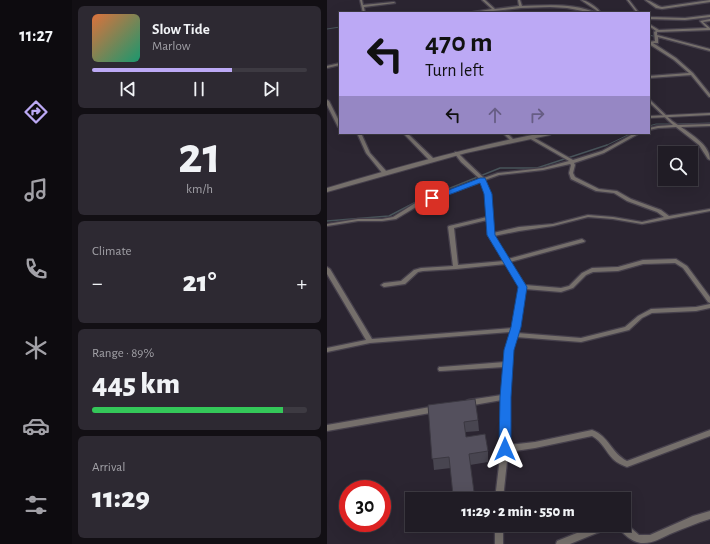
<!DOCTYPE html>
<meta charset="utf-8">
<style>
body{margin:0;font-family:"Alegreya Sans",sans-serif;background:#2d2932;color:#f1f3f6;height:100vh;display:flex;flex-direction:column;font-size:15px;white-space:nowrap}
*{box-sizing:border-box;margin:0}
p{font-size:13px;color:#a2a1a7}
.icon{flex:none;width:22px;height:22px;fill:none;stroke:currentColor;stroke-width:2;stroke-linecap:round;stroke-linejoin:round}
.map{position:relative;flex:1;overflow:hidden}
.sheet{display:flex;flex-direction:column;gap:6px;padding:6px;background:#120f14;width:255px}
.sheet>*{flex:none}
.top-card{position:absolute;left:12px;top:12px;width:311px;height:122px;border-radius:0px;box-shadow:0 4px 16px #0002,0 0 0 1px #3d3a42;background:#bca9f5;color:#111;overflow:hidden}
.tools{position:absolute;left:331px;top:146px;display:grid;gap:8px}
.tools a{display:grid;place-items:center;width:40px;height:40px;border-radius:0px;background:#201c25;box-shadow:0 4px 16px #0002,0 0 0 1px #3d3a42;font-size:20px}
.speed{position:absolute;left:12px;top:480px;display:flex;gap:8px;font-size:20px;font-weight:700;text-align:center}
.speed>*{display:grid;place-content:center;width:52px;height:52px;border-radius:50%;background:#201c25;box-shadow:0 4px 16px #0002,0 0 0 1px #3d3a42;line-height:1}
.speed .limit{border:6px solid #d22;background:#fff;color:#111}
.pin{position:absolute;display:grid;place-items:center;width:34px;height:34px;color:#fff;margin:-17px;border-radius:8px;box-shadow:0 2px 6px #0006}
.me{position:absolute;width:44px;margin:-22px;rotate:0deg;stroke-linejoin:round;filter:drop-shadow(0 0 3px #0008)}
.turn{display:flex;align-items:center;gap:14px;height:84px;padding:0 20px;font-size:18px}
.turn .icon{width:52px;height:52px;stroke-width:2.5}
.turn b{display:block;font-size:28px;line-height:34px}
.lanes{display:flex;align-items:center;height:38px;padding:0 20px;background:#0003;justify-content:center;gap:20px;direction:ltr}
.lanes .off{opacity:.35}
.big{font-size:30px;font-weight:800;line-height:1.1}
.sheet .tile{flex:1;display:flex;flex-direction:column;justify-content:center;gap:6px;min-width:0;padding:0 14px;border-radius:6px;background:#2d2932}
.sheet .dial{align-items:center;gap:0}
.dial b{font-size:52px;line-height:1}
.song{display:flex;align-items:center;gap:12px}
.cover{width:48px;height:48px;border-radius:6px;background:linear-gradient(135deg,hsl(20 70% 55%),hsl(160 70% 35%))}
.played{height:4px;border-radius:2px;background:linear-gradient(90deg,#bca9f5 65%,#3d3a42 65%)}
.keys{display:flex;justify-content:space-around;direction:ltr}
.heat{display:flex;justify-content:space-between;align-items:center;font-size:22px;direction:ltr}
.charge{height:6px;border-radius:3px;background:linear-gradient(90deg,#34c759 89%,#3d3a42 0)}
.trip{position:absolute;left:78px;top:492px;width:226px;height:40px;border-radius:0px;background:#201c25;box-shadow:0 4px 16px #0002,0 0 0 1px #3d3a42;font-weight:800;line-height:40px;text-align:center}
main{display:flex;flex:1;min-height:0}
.dock{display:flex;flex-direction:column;width:72px;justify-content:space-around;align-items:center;background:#0d0b0f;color:#a2a1a7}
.dock .icon{width:28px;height:28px}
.dock .selected{color:#bca9f5}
.dock b{font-size:18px;color:#f1f3f6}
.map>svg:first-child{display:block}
</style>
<main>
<nav class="dock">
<b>11:27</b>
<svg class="icon selected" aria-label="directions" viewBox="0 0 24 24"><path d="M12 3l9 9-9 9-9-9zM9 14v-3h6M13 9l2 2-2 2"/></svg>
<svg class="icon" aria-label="music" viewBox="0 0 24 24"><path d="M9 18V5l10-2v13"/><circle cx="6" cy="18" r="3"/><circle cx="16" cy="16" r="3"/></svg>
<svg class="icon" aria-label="phone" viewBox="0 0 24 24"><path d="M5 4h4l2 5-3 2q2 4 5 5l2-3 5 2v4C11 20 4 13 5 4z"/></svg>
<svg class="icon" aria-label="climate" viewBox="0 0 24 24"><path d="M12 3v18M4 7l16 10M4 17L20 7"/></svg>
<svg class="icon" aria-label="car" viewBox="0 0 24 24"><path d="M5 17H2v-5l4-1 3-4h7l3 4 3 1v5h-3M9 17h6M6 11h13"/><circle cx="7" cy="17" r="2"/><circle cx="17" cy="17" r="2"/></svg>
<svg class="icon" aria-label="filters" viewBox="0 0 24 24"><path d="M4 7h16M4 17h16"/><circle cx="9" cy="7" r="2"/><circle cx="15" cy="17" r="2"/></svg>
</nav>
<section class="sheet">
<div class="tile">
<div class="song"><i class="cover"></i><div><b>Slow Tide</b><p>Marlow</p></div></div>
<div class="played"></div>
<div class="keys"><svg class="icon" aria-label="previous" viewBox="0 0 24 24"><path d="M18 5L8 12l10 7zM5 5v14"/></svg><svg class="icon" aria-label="pause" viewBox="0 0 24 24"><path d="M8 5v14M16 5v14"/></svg><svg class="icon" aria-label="next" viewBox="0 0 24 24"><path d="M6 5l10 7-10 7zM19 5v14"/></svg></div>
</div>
<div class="tile dial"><b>21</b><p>km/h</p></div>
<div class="tile"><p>Climate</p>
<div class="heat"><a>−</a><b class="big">21°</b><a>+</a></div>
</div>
<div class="tile"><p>Range · 89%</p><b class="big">445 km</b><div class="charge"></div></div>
<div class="tile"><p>Arrival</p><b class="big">11:29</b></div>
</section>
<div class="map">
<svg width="383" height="544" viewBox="0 0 383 544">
<rect width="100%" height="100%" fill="#2b2531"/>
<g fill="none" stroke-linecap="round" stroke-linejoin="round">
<path stroke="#48545a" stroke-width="1" d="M232,6L245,7
M260,12L264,13
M149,13L155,12
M0,29L13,27
M322,35L383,51
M349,124L383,123
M322,126L329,124H345
M278,146L305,133"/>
<path stroke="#48545a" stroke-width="1.5" d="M0,221L62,216L91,201L173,168H210L280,145"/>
<defs>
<path id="minor" d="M33,0H35L36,5L67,2L68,3L37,7L38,13H36Z
M155,0H158L168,9L192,6L191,0H193L195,6C220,5 247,3 270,13H266L240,8L223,7L194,8L148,13H140L165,9Z
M254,0C261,1 270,7 274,13H272L269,10Z
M300,0H302L312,13H310Z
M318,0C324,0 329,6 335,7L383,0V2L335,9L329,8Z
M383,15V17L358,20L322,19V17L358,18Z
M383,19V21L376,22L383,28V30L330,32V35L383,49V51L331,37V43H326L349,58L366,73L383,94V97H382L364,75L322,78V76L362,73L347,60L322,44V42L328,41L327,32L329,31L322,26V24L332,30L380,28L373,21Z
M13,63V65L0,68V66Z
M322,99L345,121L351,125L383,124V126L354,127C365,135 383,145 383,160L381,159L372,145L349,127L331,128L322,130V128L331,126L346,125L322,102Z
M0,100L2,101L13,123V128L11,127L0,105Z
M30,133H34L43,153L60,172V174H56L39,153Z
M76,133H80L106,158V160H102Z
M176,133H180L186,139V141H184Z
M308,133H313L277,153L247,163L248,165L246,173L248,177L272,189L290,191L304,199L334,210L342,216L383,209V211L315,224L286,219L261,217L226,226L192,231L167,236L181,259L255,239L258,241L257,242L183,262L198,285L234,288L242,286L255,273L265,268L291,267L316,260L349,259L360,266L383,297V303L381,302L356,268L348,263L316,264L291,271L266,272L259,275L246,288L234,292L198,289L190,333L254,338L298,327L311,316L324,309L369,307L383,304V308L369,311L325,313L315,318L302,330L254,342L189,337L185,350L181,397L182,445L208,442L265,430C282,436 284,453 300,461L383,430V436L300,467C295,465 290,463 286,459C279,452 275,441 265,436L208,448L181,452L176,499H168L174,449L175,400L141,406L139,405L138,403L139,401L141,400L175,395L177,367L114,371H112L111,369L112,367H114L178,362L179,350L184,332L43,343L0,352V348L39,340L0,274V267L3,269L45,339L186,328L193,287L179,264L129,269L96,271L91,272L78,284L57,287L54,285L57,283L74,281L87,270L94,268L126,266L121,227L122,226L160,217L159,194L154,182L94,204L69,219L55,221H31L0,226V224L31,219H55L66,217L90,202L153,179L134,162L128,154V152H130L138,160L157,178L171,173L216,168L242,161L202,138V136H204L246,160L275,151ZM243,164L244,165L242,173L244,179L269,191L287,193L300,201L330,212L337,217L315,222L286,217L261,215L226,224L192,227L166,233L163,194L158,180L172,175L216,170ZM160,220L161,235L177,261L131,265L127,228Z
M109,406L111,407L112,409L111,411L109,412L0,431V425Z
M383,511V519C369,523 356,529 343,534C335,538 326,543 317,543C307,544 294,533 290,525H297V522L312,535H323L366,516Z
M168,525H176V544H168Z
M270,525H283L282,528L243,544H229L230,541Z"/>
<path id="tertiary" d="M383,113V115L322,118V116Z
M215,133H226L223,135L139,153L0,192V188C71,167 142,147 215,133Z"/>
</defs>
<use href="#minor" stroke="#46404c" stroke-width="2.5"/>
<use href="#tertiary" stroke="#46404c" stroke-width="2"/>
<use href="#minor" fill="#756f6b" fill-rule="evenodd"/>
<use href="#tertiary" fill="#756f6b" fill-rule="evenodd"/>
</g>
<path fill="#484550" d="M101,405L151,420L152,431L139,432V437L161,451V462L143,465L147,499H127L124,468L107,470Z"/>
<path fill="#54505d" stroke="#3b3841" d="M148,399L151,420L137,422L139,437L158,434L161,451L142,454L147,492L126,495L122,457L105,459L101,405Z"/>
<path fill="#1a73e8" stroke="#114b97" d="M153,178H158L165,194L168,235L200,287L194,327L187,350L184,397V449L183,453L178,454L174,453L172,449L173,397L177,350L184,327L191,287L160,235L157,194L153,183L108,200H105L101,198Z"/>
</svg>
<div class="tools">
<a><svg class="icon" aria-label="search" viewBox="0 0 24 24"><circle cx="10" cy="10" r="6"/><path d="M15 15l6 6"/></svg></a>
</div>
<div class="speed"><div class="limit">30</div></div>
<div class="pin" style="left:105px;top:198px;background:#d93025"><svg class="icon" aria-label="arrive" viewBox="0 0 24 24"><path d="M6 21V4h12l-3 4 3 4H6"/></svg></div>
<svg class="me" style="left:178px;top:449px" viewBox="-20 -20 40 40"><path d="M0-17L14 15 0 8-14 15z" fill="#1a73e8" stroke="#fff" stroke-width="4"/></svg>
<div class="trip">11:29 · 2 min · 550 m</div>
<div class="top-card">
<div class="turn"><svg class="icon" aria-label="left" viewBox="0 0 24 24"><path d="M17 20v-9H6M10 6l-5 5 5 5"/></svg><div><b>470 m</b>Turn left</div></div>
<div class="lanes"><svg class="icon" aria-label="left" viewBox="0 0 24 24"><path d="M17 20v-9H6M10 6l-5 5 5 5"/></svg><svg class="icon off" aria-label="ahead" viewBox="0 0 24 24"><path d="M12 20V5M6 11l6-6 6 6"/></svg><svg class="icon off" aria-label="right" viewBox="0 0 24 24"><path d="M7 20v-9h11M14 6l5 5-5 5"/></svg></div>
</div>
</div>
</main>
